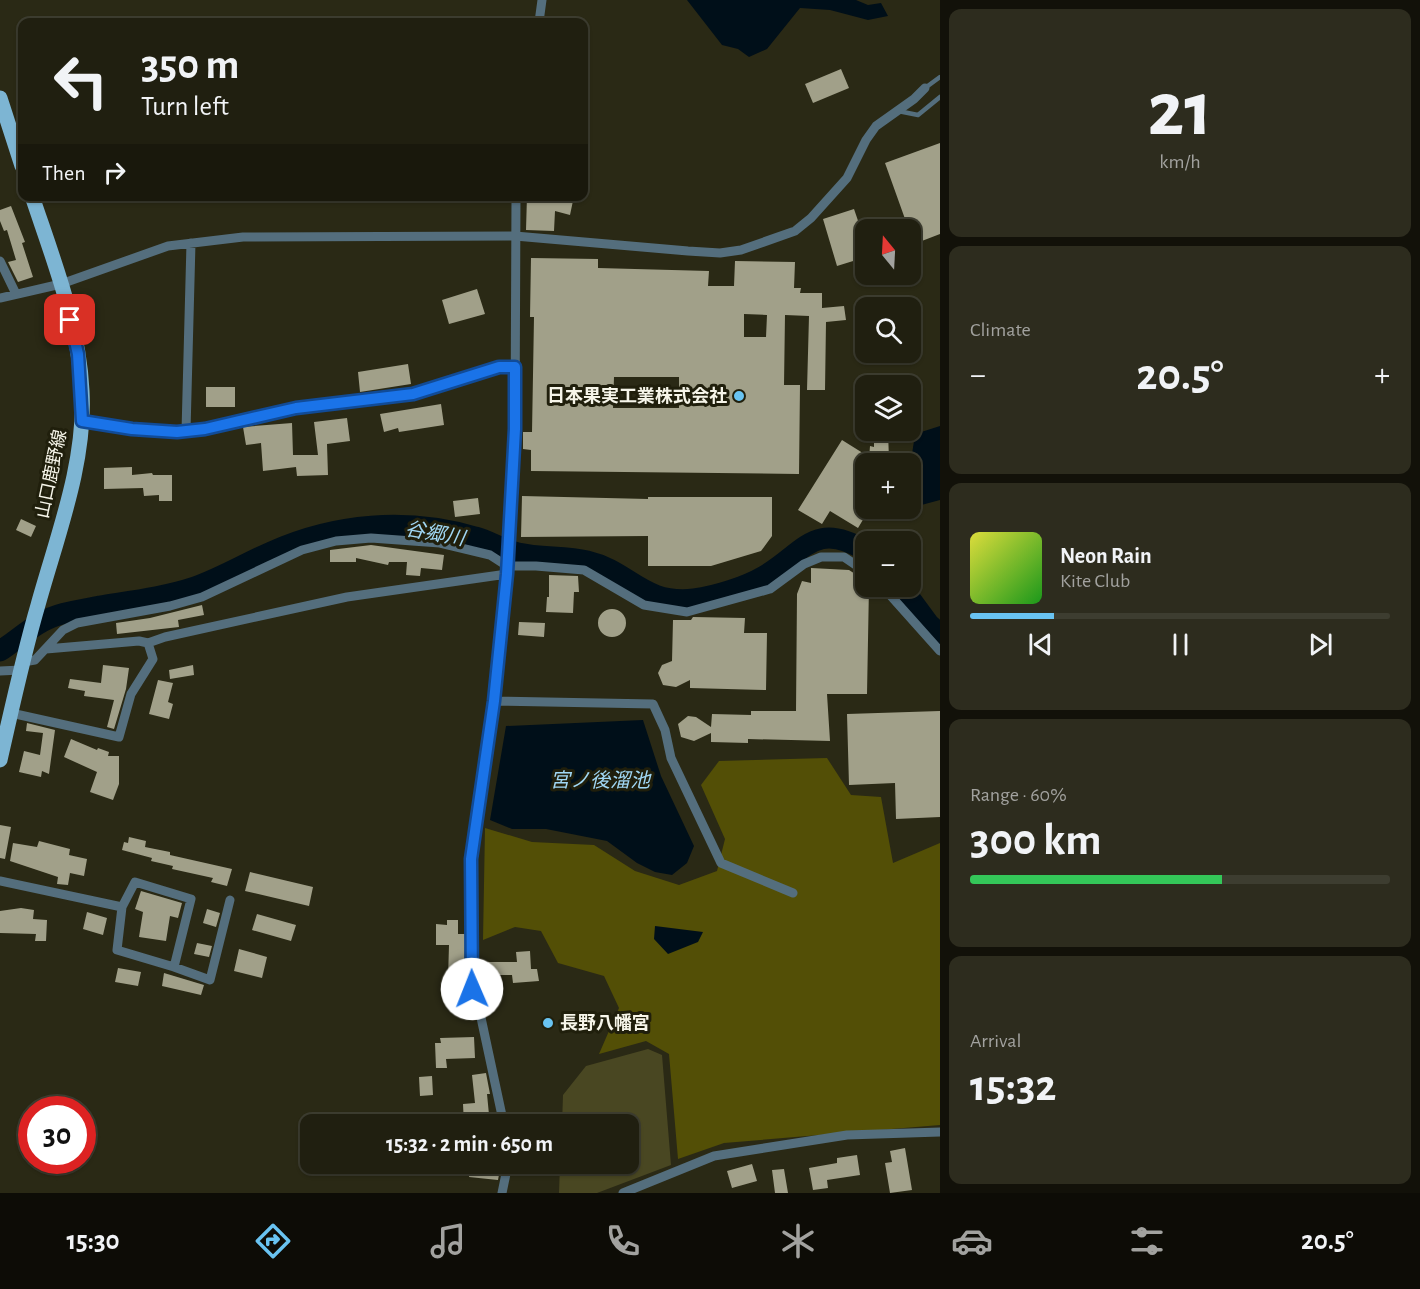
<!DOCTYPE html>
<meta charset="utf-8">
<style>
body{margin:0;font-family:"Alegreya Sans","Noto Sans JP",sans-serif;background:#2d2c1e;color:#f1f3f6;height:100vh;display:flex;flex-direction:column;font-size:22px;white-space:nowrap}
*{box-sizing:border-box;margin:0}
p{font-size:20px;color:#a2a29f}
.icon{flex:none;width:33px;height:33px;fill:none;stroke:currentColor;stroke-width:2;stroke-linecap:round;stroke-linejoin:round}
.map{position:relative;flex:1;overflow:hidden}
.panel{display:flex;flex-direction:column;gap:9px;padding:9px;background:#121109;width:480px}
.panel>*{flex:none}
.hud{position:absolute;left:18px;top:18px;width:570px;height:183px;border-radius:12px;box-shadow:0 2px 4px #0004,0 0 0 2px #3d3d30;background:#201f10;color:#f1f3f6;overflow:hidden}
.needle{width:39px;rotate:342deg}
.fabs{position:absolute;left:855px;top:219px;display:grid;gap:12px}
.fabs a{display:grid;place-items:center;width:66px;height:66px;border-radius:12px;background:#201f10;box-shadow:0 2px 4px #0004,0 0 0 2px #3d3d30;font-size:30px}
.speed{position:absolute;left:18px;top:1096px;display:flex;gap:12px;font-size:30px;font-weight:700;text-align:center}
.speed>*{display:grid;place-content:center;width:78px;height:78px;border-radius:50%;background:#201f10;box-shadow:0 2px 4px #0004,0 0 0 2px #3d3d30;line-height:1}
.speed .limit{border:9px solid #d22;background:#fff;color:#111}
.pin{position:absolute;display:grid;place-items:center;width:51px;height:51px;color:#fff;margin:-26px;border-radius:12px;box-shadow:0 3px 9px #0006}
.me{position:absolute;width:66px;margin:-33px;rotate:359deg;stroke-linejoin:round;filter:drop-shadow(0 0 4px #0008)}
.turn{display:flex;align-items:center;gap:21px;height:126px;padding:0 24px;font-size:27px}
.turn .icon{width:78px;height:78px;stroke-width:2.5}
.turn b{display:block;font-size:42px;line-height:51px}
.then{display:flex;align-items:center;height:57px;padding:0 24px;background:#0003;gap:12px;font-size:22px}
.big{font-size:45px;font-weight:600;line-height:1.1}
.panel .tile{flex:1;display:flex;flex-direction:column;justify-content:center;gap:9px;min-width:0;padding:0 21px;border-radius:12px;background:#2d2c1e}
.panel .dial{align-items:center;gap:0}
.dial b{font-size:78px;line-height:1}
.song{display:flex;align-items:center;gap:18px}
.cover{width:72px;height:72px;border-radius:9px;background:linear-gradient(135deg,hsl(60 70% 55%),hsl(120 70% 35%))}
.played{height:6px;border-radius:3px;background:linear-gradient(90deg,#69c3f1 20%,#3d3d30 20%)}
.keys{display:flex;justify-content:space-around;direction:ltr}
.heat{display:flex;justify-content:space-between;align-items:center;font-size:33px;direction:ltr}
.charge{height:9px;border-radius:4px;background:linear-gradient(90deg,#34c759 60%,#3d3d30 0)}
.trip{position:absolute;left:300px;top:1114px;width:339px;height:60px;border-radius:12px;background:#201f10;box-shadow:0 2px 4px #0004,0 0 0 2px #3d3d30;font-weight:600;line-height:60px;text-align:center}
.menu{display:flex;height:96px;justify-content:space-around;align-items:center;background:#0d0c06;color:#a2a29f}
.menu .icon{width:42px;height:42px}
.menu .current{color:#69c3f1}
.menu b{font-size:27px;color:#f1f3f6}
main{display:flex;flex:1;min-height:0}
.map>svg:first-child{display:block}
</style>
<main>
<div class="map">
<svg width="940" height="1193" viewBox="0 0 940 1193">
<rect width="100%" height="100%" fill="#2a2915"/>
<path fill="#494722" d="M648,1049L662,1055L671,1165L597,1193H559L560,1164H628V1125H562L563,1095L586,1066Z"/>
<path fill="#534f06" d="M827,758L851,795L881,797L893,863L940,843V1125L724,1143L678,1159L669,1054L646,1041L599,1054L619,1008L604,976L558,963L541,931L515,927L483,940L485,828L532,842L594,845L635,871L679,885L717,871L725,839L701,785L719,761Z"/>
<path fill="#000f19" d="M687,0H856L868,5L881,3L888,16L868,20L830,10L800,8L767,49L749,57L738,49L722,45Z
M940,426V500L914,507C905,486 912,457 915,434Z
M643,720L661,776L694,846L687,863L672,875L655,872L637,863L607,841L546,829H512L490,820L506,726Z
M655,926L703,932L698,942L668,954L654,939Z"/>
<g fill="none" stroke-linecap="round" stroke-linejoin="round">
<path stroke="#000f19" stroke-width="21" d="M901,586L929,624L940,634
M0,651C14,642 27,630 42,622C59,612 81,610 100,606C131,601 165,597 195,587C221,578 246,563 271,552C335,523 407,517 475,537C490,541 503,550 518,553C541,558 565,556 587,561C630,571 642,605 694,599C716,596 745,587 764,576C804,553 814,519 866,551"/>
</g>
<path fill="#a1a089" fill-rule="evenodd" d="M841,69L849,88L813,103L805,84Z
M940,143V234L914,244L885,163Z
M527,196H574L570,215L555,211L554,231L526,230Z
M11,206L25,242L22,243L33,277L18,282L8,262L16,260L7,230L4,231L0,221V210Z
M854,209L866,244V257L837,266L823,219Z
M531,258L598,259V268L709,271L708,286H734L735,261L795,262L794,288H801L800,293H822V308L844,306L846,320L826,322L825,390H807L809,316L785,315L784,385H800L799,474L531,471V450L523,449V432H532L534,317H530ZM744,314L767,315L766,337H744ZM614,377H679V408H613Z
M477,289L485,314L449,324L442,300Z
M408,364L411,384L360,392L358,372Z
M206,387H235V407H206Z
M441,404L444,425L399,432L398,428L384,432L380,414Z
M347,418L350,441L327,444L328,475L297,476L296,467L263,471L261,443L246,445L243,427L292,423L293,455H318L314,422Z
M888,431L889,460L869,459L870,446L874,447V432Z
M842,440L866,455V508H870L858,528L830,511L822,524L798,510Z
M132,467V475L152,473L153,475H172V501H159V495L144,496L143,488L104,489V468Z
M522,496L648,499V497H772V536L761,551L711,566H648V536L521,537Z
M478,498L480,514L455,517L453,501Z
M21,519L36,526L31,537L16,530Z
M371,545L444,555L442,570L421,568L420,576L406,575L407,562H389L388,565L356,558V562H330V550Z
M811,568L849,570L866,581V586H869L867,694H827L830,741L748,739V743L711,742V733L694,741L681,737L678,724L688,716L696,717L711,727L712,714L751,715V711H796L797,594L802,581L811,583Z
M549,575L578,576L579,592H574L573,613L546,612L547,597H549Z
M202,605L204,615L178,620L179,627L117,634L116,623L150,618Z
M598 623a14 14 0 1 1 28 0a14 14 0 1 1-28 0Z
M693,617L745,618L744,633H767L766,690L690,688V680L676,687L663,685L658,673L662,665L672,661L673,620H691Z
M519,622L545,623L544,637L518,635Z
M103,665L129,668L126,689L114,729L107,727L114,700L84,696L85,691L68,688L70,679L101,683Z
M193,665L194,675L170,679L169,670Z
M158,680L173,683L168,702L173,704L169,719L149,714Z
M940,711V817L896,819L895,783L849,785L847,714Z
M27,723L55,730L49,774L42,771L41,777L19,772L24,751L40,755L43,733L26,731Z
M71,739L97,750L98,748L109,752L108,756H119V784L113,800L90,792L97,772L64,757Z
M0,825L11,827L5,859L0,858Z
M129,837L146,841L145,847L170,852V855L232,869L227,886L211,882L213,878L172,869L173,866L151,861L152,858L122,850L124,842L128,843Z
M39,841L70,849L69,855L87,859L84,876L70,873L68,885L57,884L58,877L10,861L13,843L37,847Z
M250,872L313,887L309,906L245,891Z
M141,891L182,903L178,918L170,916L166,941L139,937L143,912L135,909Z
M21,908L34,910L33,919L47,920L46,941H35L36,934L0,933V911Z
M207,909L220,913L216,927L203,923Z
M87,912L107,918L103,935L83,929Z
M257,914L296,925L291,941L252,930Z
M447,920H458V934H465L464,979H448L449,945H436V924L447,925Z
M197,943L212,946L209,957L194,954Z
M239,949L267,957L262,978L234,971Z
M530,951L531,969H537L539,981L513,983L512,975H488V962H517L516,952Z
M118,968L141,972L138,986L115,982Z
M164,973L204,985L201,995L162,986Z
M455,987L457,1001L444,1003L442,988Z
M474,1037L475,1058L446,1059L447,1068H436L435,1043H441L440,1038Z
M486,1073L490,1094H487L490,1125H464L463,1104L475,1103L472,1075Z
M432,1076L433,1095L420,1096L419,1077Z
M47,1097L62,1098V1110H46Z
M905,1148L912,1190L890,1193L885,1163L892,1162L890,1151Z
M857,1155L860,1175L827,1180L828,1188L813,1190L809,1168L837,1163V1158Z
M471,1164H501L498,1180L469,1177Z
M752,1164L757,1181L732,1188L727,1171Z
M784,1169L788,1193H775L772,1170Z"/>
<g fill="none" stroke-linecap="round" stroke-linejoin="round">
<path stroke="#546e7d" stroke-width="4.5" d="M925,88L940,77
M898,111L918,115L940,97"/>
<path stroke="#546e7d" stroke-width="9" d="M539,22L542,0
M0,261L16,294
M0,298L61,284L168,246L243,237L515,236L688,251L720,253L741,250L795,231L811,218L847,178L866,140L876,126L914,99L925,88
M82,421L110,426L177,432L205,429L296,408L413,395L499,367H515
M186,431L191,243
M882,586L940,651
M148,643L165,637L347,597L507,574
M23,662L35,660L63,630L77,623L170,606L202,597L302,550L336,541L371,538L440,543L490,555L507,566H536L584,570L644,605L687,612L770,589L804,564L821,557H844L866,572
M0,671L21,670
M494,701L653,704L665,730L671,758L721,863L793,893
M11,713L119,737L131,694L153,659L148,643L139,641L46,649
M0,881L122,907
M135,882L191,899L174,967L117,950L122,907Z
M174,967L210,980L230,900
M504,1125L480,1013L472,989L471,859L494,701L507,574L515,429L516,196
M502,1193L508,1164
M623,1193L714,1156L847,1135L940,1132"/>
<path stroke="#7db5d3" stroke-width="15" d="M0,98L22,166
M0,760C12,708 23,656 38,605C57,536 86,463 82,391C79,324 53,259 32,196"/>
</g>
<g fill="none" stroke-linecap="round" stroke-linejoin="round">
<defs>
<path id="route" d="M70,320L78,354L82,421L132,429L177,432L205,429L296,408L413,394L499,367H515V429L507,574L494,701L471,859L472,989"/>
</defs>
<use href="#route" stroke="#114b97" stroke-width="15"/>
<use href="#route" stroke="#1a73e8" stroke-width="10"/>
</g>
<g fill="#69c3f1" stroke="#201f0c" stroke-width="2">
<circle cx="739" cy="396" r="6"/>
<circle cx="548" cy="1023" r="6"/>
</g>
<g text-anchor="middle" stroke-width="6" stroke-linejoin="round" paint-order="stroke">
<g font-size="18" font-weight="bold" fill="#f6f5e9" stroke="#201f0c" text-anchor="end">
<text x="727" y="402">日本果実工業株式会社</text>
<text x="560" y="1029" text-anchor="start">長野八幡宮</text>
</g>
<g font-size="18" fill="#f6f5e9" stroke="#201f0c">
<text transform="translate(51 474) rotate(-78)" y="6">山口鹿野線</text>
</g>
<g font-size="20" font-style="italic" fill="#a0d7f4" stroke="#201f0c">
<text transform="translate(435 533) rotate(10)" y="7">谷郷川</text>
<text x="600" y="787">宮ノ後溜池</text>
</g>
</g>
</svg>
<div class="fabs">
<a><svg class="needle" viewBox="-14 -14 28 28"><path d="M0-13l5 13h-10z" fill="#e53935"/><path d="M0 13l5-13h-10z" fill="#a2a29f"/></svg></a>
<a><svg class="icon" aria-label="search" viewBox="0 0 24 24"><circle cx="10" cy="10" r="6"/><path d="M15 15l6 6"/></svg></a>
<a><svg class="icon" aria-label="layers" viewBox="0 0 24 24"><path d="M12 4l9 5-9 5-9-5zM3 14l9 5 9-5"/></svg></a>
<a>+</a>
<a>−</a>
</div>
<div class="speed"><div class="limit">30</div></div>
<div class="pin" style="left:70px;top:320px;background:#d93025"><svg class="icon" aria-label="arrive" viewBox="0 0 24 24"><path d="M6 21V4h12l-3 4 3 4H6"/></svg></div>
<svg class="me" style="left:472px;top:989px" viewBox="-20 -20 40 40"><circle r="19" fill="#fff"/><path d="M0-13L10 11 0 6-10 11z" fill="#1a73e8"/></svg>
<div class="trip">15:32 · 2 min · 650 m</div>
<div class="hud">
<div class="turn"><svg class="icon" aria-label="left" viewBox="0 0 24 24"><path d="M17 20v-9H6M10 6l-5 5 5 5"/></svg><div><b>350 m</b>Turn left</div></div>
<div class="then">Then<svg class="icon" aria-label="right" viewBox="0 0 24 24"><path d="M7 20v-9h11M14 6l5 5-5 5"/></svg></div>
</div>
</div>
<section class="panel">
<div class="tile dial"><b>21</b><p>km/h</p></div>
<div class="tile"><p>Climate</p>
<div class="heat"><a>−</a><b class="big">20.5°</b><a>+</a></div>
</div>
<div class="tile">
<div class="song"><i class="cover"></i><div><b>Neon Rain</b><p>Kite Club</p></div></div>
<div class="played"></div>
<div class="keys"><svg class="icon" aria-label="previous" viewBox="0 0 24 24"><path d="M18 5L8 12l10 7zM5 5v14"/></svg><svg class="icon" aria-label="pause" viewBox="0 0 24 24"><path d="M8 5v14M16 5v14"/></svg><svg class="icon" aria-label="next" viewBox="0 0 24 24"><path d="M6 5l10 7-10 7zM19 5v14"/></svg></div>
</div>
<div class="tile"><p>Range · 60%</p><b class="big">300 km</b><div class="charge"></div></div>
<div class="tile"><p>Arrival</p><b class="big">15:32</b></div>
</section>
</main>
<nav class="menu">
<b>15:30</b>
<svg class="icon current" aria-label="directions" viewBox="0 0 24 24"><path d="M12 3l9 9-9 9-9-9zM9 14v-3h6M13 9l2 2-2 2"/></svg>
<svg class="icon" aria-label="music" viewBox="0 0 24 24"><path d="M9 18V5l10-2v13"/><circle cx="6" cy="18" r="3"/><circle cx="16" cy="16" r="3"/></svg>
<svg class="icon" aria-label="phone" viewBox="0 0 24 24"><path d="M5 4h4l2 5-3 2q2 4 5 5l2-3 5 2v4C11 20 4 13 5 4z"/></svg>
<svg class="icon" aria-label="climate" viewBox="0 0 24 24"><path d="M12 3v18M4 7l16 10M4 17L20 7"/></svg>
<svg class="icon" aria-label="car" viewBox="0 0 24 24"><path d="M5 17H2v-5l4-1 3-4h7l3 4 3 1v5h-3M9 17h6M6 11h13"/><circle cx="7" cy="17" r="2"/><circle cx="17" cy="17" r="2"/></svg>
<svg class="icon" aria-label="filters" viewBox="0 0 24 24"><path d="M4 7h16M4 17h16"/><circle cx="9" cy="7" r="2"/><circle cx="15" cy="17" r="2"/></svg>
<b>20.5°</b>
</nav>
